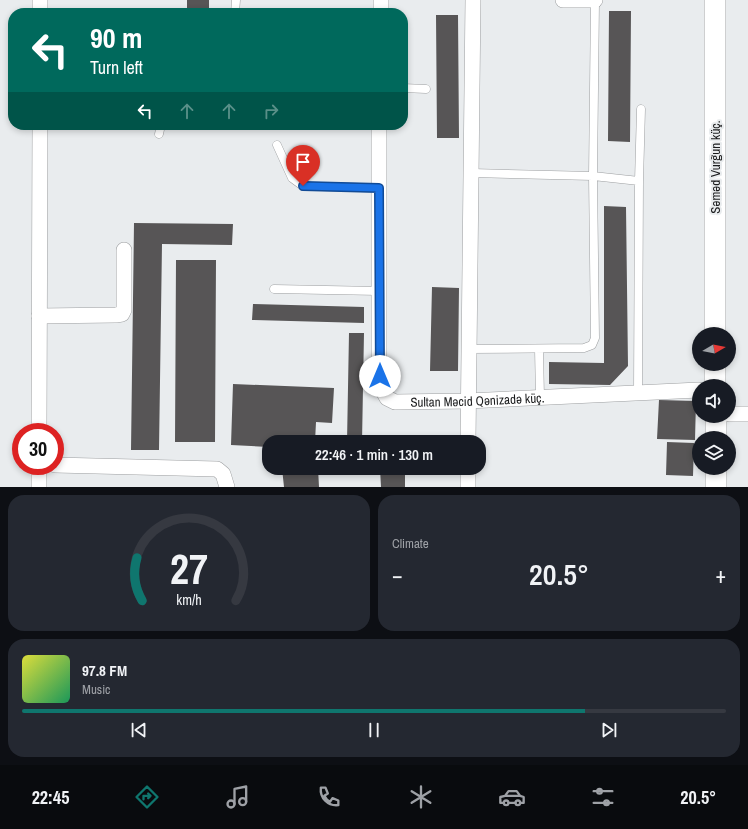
<!DOCTYPE html>
<meta charset="utf-8">
<style>
body{margin:0;font-family:"Archivo Narrow",sans-serif;background:#242831;color:#f1f3f6;height:100vh;display:flex;flex-direction:column;font-size:15px;white-space:nowrap}
*{box-sizing:border-box;margin:0}
p{font-size:13px;color:#9ea1a6}
.icon{flex:none;width:22px;height:22px;fill:none;stroke:currentColor;stroke-width:2;stroke-linecap:round;stroke-linejoin:round}
.map{position:relative;height:487px;overflow:hidden}
.panel{display:flex;flex-direction:column;gap:8px;padding:8px;background:#0d0f14;flex:1}
.panel>*{flex:none}
.top-card{position:absolute;left:8px;top:8px;width:400px;height:122px;border-radius:16px;box-shadow:0 2px 6px #0003;background:#00695c;color:#fff;overflow:hidden}
.needle{width:26px;rotate:80deg}
.buttons{position:absolute;left:692px;top:327px;display:grid;gap:8px}
.buttons a{display:grid;place-items:center;width:44px;height:44px;border-radius:50%;background:#171b24;box-shadow:0 2px 6px #0003;font-size:20px}
.speed{position:absolute;left:12px;top:423px;display:flex;gap:8px;font-size:20px;font-weight:700;text-align:center}
.speed>*{display:grid;place-content:center;width:52px;height:52px;border-radius:50%;background:#171b24;box-shadow:0 2px 6px #0003;line-height:1}
.speed .limit{border:6px solid #d22;background:#fff;color:#111}
.pin{position:absolute;display:grid;place-items:center;width:34px;height:34px;color:#fff;margin:-41px -17px;border-radius:50% 50% 50% 0;rotate:-45deg;box-shadow:0 0 4px #0007}
.pin .icon{rotate:45deg}
.me{position:absolute;width:44px;margin:-22px;rotate:0deg;stroke-linejoin:round;filter:drop-shadow(0 0 3px #0008)}
.turn{display:flex;align-items:center;gap:14px;height:84px;padding:0 16px;font-size:18px}
.turn .icon{width:52px;height:52px;stroke-width:2.5}
.turn b{display:block;font-size:28px;line-height:34px}
.lanes{display:flex;align-items:center;height:38px;padding:0 16px;background:#0003;justify-content:center;gap:20px;direction:ltr}
.lanes .off{opacity:.35}
.big{font-size:30px;font-weight:600;line-height:1.1}
.panel .widget{flex:1;display:flex;flex-direction:column;justify-content:center;gap:6px;min-width:0;padding:0 14px;border-radius:16px;background:#242831}
.panel .dial{align-items:center;gap:0}
.dial svg{height:104px;overflow:visible;fill:none;stroke:#363941;stroke-width:7;stroke-linecap:round;text-anchor:middle}
.dial text{fill:#f1f3f6;stroke:none}
.song{display:flex;align-items:center;gap:12px}
.cover{width:48px;height:48px;border-radius:6px;background:linear-gradient(135deg,hsl(60 70% 55%),hsl(150 70% 35%))}
.played{height:4px;border-radius:2px;background:linear-gradient(90deg,#0f766e 80%,#363941 80%)}
.keys{display:flex;justify-content:space-around;direction:ltr}
.heat{display:flex;justify-content:space-between;align-items:center;font-size:22px;direction:ltr}
.panel .tiles{flex:1;display:grid;gap:8px;grid-template-columns:1fr 1fr}
.widget:last-child{grid-column:span 2}
.trip{position:absolute;left:262px;top:435px;width:224px;height:40px;border-radius:16px;background:#171b24;box-shadow:0 2px 6px #0003;font-weight:600;line-height:40px;text-align:center}
.tabs{display:flex;height:64px;justify-content:space-around;align-items:center;background:#090b0e;color:#9ea1a6}
.tabs .icon{width:28px;height:28px}
.tabs .selected{color:#0f766e}
.tabs b{font-size:18px;color:#f1f3f6}
.map>svg:first-child{display:block}
</style>
<div class="map">
<svg width="748" height="487" viewBox="0 0 748 487">
<rect width="100%" height="100%" fill="#e9ecee"/>
<path fill="#575556" d="M187,0H209V13H187Z
M609,11H631L630,142L608,141Z
M436,15H458L459,138H437Z
M604,206L626,207L628,366L610,385L549,384V362L604,363Z
M134,223L233,224L232,245L162,244L159,450H131Z
M176,260H216L215,442H175Z
M432,287L459,288L458,371H430Z
M253,304L364,307V323L252,320Z
M349,333H364L362,442H347Z
M233,384L334,388L332,423L316,422L315,442H269V447L231,445Z
M659,400L696,401L695,440L657,439Z
M667,442L694,443L693,476L666,475Z
M282,468H318L319,487H284Z
M380,468H405V487H381Z"/>
<g fill="none" stroke-linecap="round" stroke-linejoin="round">
<defs>
<path id="service" d="M235,13L236,0
M403,88L426,89
M159,134L161,125
M277,145L292,178L303,186L379,188
M472,173L593,176L639,181L638,393
M639,181L641,109
M274,289L379,291
M469,349L584,348L592,345L595,338L593,176L595,1
M539,349L540,398"/>
<g id="minor">
<path d="M563,0H595"/>
<path d="M40,13V0"/>
<path d="M381,13V0"/>
<path id="s1" d="M379,125V376L382,389L387,398L395,402L467,401L699,390"/>
<path d="M39,316L116,315L122,314L124,310V250"/>
<path d="M729,414H748"/>
<path d="M39,432L40,125"/>
<path d="M468,442L473,0"/>
<path d="M55,465L217,469L223,474L227,487"/>
<path d="M468,468V487"/>
<path d="M39,487V466"/>
</g>
<path id="secondary" d="M715,0V334
M715,364V386
M716,438V416
M716,487V468"/>
</defs>
<use href="#service" stroke="#9d9fa1" stroke-width="9"/>
<use href="#minor" stroke="#9d9fa1" stroke-width="16"/>
<use href="#secondary" stroke="#9d9fa1" stroke-width="22"/>
<use href="#service" stroke="#fff" stroke-width="8"/>
<use href="#minor" stroke="#fff" stroke-width="15"/>
<use href="#secondary" stroke="#fff" stroke-width="21"/>
</g>
<g fill="none" stroke-linecap="round" stroke-linejoin="round">
<defs>
<path id="route" d="M303,186L379,188L380,376"/>
</defs>
<use href="#route" stroke="#114b97" stroke-width="10"/>
<use href="#route" stroke="#1a73e8" stroke-width="7"/>
</g>
<g text-anchor="middle" stroke-width="4" stroke-linejoin="round" paint-order="stroke">
<g font-size="13" fill="#1b1c1d" stroke="#e9ecee">
<text transform="translate(715 167) rotate(-90)" y="5">Səməd Vurğun küç.</text>
<text dy="5" stroke="none"><textPath href="#s1" startOffset="366">Sultan Məcid Qənizadə küç.</textPath></text>
</g>
</g>
</svg>
<div class="buttons">
<a><svg class="needle" viewBox="-14 -14 28 28"><path d="M0-13l5 13h-10z" fill="#e53935"/><path d="M0 13l5-13h-10z" fill="#9ea1a6"/></svg></a>
<a><svg class="icon" aria-label="sound" viewBox="0 0 24 24"><path d="M4 9h4l5-4v14l-5-4H4zM17 9q2 3 0 6"/></svg></a>
<a><svg class="icon" aria-label="layers" viewBox="0 0 24 24"><path d="M12 4l9 5-9 5-9-5zM3 14l9 5 9-5"/></svg></a>
</div>
<div class="speed"><div class="limit">30</div></div>
<div class="pin" style="left:303px;top:186px;background:#d93025"><svg class="icon" aria-label="arrive" viewBox="0 0 24 24"><path d="M6 21V4h12l-3 4 3 4H6"/></svg></div>
<svg class="me" style="left:380px;top:376px" viewBox="-20 -20 40 40"><circle r="19" fill="#fff"/><path d="M0-13L10 11 0 6-10 11z" fill="#1a73e8"/></svg>
<div class="trip">22:46 · 1 min · 130 m</div>
<div class="top-card">
<div class="turn"><svg class="icon" aria-label="left" viewBox="0 0 24 24"><path d="M17 20v-9H6M10 6l-5 5 5 5"/></svg><div><b>90 m</b>Turn left</div></div>
<div class="lanes"><svg class="icon" aria-label="left" viewBox="0 0 24 24"><path d="M17 20v-9H6M10 6l-5 5 5 5"/></svg><svg class="icon off" aria-label="ahead" viewBox="0 0 24 24"><path d="M12 20V5M6 11l6-6 6 6"/></svg><svg class="icon off" aria-label="ahead" viewBox="0 0 24 24"><path d="M12 20V5M6 11l6-6 6 6"/></svg><svg class="icon off" aria-label="right" viewBox="0 0 24 24"><path d="M7 20v-9h11M14 6l5 5-5 5"/></svg></div>
</div>
</div>
<section class="panel">
<div class="tiles">
<div class="widget dial"><svg viewBox="0 0 100 80">
<path d="M14 69A42 42 0 1 1 86 69"/>
<path d="M14 69A42 42 0 0 1 10 36" stroke="#0f766e"/>
<text x="50" y="56" font-size="32" font-weight="700">27</text>
<text x="50" y="72" font-size="11">km/h</text>
</svg></div>
<div class="widget"><p>Climate</p>
<div class="heat"><a>−</a><b class="big">20.5°</b><a>+</a></div>
</div>
<div class="widget">
<div class="song"><i class="cover"></i><div><b>97.8 FM</b><p>Music</p></div></div>
<div class="played"></div>
<div class="keys"><svg class="icon" aria-label="previous" viewBox="0 0 24 24"><path d="M18 5L8 12l10 7zM5 5v14"/></svg><svg class="icon" aria-label="pause" viewBox="0 0 24 24"><path d="M8 5v14M16 5v14"/></svg><svg class="icon" aria-label="next" viewBox="0 0 24 24"><path d="M6 5l10 7-10 7zM19 5v14"/></svg></div>
</div>
</div>
</section>
<nav class="tabs">
<b>22:45</b>
<svg class="icon selected" aria-label="directions" viewBox="0 0 24 24"><path d="M12 3l9 9-9 9-9-9zM9 14v-3h6M13 9l2 2-2 2"/></svg>
<svg class="icon" aria-label="music" viewBox="0 0 24 24"><path d="M9 18V5l10-2v13"/><circle cx="6" cy="18" r="3"/><circle cx="16" cy="16" r="3"/></svg>
<svg class="icon" aria-label="phone" viewBox="0 0 24 24"><path d="M5 4h4l2 5-3 2q2 4 5 5l2-3 5 2v4C11 20 4 13 5 4z"/></svg>
<svg class="icon" aria-label="climate" viewBox="0 0 24 24"><path d="M12 3v18M4 7l16 10M4 17L20 7"/></svg>
<svg class="icon" aria-label="car" viewBox="0 0 24 24"><path d="M5 17H2v-5l4-1 3-4h7l3 4 3 1v5h-3M9 17h6M6 11h13"/><circle cx="7" cy="17" r="2"/><circle cx="17" cy="17" r="2"/></svg>
<svg class="icon" aria-label="filters" viewBox="0 0 24 24"><path d="M4 7h16M4 17h16"/><circle cx="9" cy="7" r="2"/><circle cx="15" cy="17" r="2"/></svg>
<b>20.5°</b>
</nav>
